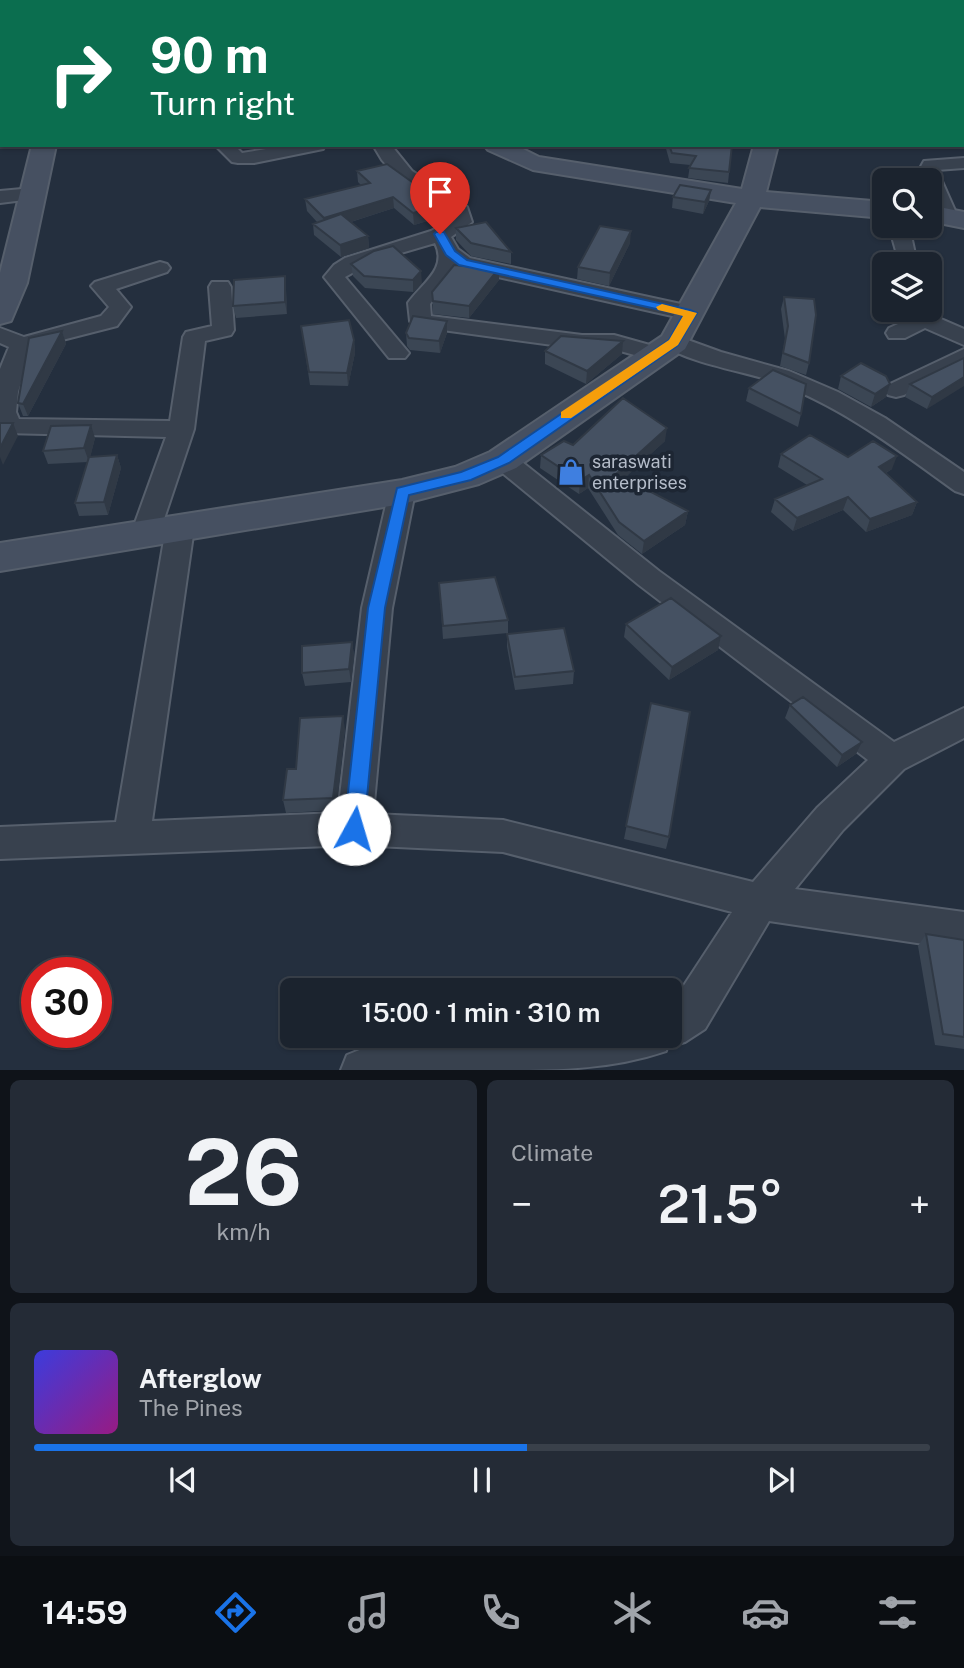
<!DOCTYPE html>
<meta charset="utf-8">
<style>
body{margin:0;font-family:"Public Sans",sans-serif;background:#242b36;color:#f1f3f6;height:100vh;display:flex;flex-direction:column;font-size:26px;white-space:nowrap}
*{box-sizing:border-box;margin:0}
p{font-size:23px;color:#a0a4aa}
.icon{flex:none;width:38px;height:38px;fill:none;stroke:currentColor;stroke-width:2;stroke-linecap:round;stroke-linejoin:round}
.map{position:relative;height:1070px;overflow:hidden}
.panel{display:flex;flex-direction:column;gap:10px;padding:10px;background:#0f1319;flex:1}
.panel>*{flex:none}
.top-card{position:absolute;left:0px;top:0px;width:964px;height:147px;box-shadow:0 2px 5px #0004,0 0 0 2px #39404a;background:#0b6e4f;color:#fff;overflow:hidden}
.tools{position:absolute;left:872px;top:168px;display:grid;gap:14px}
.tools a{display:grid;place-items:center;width:70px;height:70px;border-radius:10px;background:#1b232e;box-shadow:0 2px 5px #0004,0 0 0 2px #39404a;font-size:35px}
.speed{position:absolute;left:21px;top:957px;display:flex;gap:14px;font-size:35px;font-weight:700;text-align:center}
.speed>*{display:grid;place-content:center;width:91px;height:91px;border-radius:50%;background:#1b232e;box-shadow:0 2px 5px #0004,0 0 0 2px #39404a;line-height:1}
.speed .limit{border:10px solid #d22;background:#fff;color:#111}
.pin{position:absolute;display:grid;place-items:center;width:60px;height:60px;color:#fff;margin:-72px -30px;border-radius:50% 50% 50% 0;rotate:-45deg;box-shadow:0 0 7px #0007}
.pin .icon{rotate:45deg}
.me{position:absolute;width:77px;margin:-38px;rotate:6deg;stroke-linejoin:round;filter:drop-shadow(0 0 5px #0008)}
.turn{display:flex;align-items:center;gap:24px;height:147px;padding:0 35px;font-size:32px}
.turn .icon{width:91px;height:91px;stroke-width:2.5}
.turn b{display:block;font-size:49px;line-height:60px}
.big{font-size:52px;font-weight:600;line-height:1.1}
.panel .widget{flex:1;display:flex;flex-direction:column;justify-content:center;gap:10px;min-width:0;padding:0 24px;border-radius:10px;background:#242b36}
.panel .dial{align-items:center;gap:0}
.dial b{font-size:91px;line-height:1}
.song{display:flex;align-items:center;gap:21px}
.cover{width:84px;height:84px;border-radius:10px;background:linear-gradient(135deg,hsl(240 70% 55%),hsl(310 70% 35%))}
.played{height:7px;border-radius:4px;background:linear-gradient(90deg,#1a73e8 55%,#39404a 55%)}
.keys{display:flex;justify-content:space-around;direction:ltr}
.heat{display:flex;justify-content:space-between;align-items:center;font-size:38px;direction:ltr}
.panel .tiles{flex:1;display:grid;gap:10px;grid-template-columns:1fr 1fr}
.widget:last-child{grid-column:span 2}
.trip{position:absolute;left:280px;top:978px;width:402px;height:70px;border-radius:10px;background:#1b232e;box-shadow:0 2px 5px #0004,0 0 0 2px #39404a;font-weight:600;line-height:70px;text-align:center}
.menu{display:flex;height:112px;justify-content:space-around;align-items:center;background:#0b0e12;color:#a0a4aa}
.menu .icon{width:49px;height:49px}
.menu .selected{color:#1a73e8}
.menu b{font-size:32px;color:#f1f3f6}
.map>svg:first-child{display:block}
</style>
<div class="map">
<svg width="964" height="1070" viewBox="0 0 964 1070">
<rect width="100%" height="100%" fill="#242f3e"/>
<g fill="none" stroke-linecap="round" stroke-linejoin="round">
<defs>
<path id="street" d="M0,136L2,145H6L0,146Z
M215,145H234L242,153L290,145H325L323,149L254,163H238L232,162Z
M373,145H391L412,171L467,207L472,222L451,237L458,249L470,258L690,306L698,308L701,313L698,318L690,320L458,268L430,304L431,316L582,335H614L664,349L668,354L664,359L656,361L613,349H582L413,326L410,321L408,303C422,283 448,269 435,243L374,261L345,277L409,353L405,358H389L324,277L334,265L345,258L431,231L452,220L451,213L399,179L382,160Z
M964,158V168L937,170L957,215L954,219H940L929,195V180H923L919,170L924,161Z
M33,188L40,190L42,194L40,198L0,203V191Z
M889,226H909L915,254L912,258H898Z
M160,262L167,264L170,268L167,272L116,289L131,307L117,326L31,348L18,392L16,412L19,419L170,421L183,337L186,332L212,326L209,287L212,282H228L231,287L234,330L231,335L205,341L194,429L159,534L155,541L145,544L135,541L131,534L166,437L4,433L0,429V369L9,347L0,343V328L24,337L101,316L109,307L91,286L95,282Z
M925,312L964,329V345L925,328L905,338H889L886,333L889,328Z
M674,335L721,352L789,371L838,392L885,418L964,472V494L955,491C897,449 840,405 772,381C748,372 676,361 663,342L666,337Z
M964,349V365L904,395L896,397L888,395L884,390L888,385Z
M503,452L512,454L659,571L894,742L964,708V738L904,769L843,830L795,889L964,912V950L769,921L705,1029L685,1042L667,1047L666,1051C610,1070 556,1070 497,1070C445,1070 393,1070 341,1070L347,1055L362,1049L493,1036H670V1003L675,999L732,912L503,852L354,845L0,859V827L116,822L166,528L170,521L180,518L190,521L194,528L152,821L338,813L362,608L389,492L393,486L402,483L411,486L415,492L392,608L373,814L503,820L753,882L817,808L868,760L639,585L494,466L490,460L494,454Z"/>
<path id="secondary" d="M326,0H349L325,2Z
M0,35H2V48L0,47Z
M964,97V111L962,112V98Z
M32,145H56L27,283L11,321L0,324V273Z
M484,145H515L539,157L742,189L754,145H778L766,192L884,202V218L760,207L685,349L516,468L479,484L402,504L0,571V543L402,480L455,467L490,452L662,336L736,203L533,170L488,150Z
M929,205L964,212V228L929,221Z"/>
</defs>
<use href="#street" stroke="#565f6c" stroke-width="4"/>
<use href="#secondary" stroke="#565f6c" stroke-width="4"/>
<use href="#street" fill="#38414e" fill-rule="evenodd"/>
<use href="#secondary" fill="#465061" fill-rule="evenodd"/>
</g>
<path fill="#3b4654" d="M734,0H964V54L962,53V2H736Z
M665,145H732L728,183L688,178L690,165L670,163Z
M357,171L444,205V216L414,225L394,208L351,222L368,236L369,248L341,257L314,235L313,224L317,222L307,211L305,199L361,185L358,182Z
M711,190L709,201L703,214L672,208L673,197Z
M456,228L511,252V264L471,256L456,240Z
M630,243L609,286L577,279L578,267Z
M374,251L422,283L413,292L365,288L353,276L351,264Z
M484,264L499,280L469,318L433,314L432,292L484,268Z
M286,289L287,314L236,318L233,306Z
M784,297L809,363L806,375L780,366L785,339L781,309Z
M447,321V333L440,353L410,350L407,346L406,333Z
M301,326L354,340L355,353L348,386L310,385Z
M62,331L66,344L28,416H23L18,403Z
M545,351L622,354L586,384L545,364Z
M964,358L927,409L905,397L910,384Z
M841,376L886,397L871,407L838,389Z
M749,388L801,414L798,427L746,401Z
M95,438L90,457L117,455L121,468L108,515L79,516L75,503L88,462L48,464L43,451Z
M665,441L624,478L688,511L685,525L642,554L618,535L588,488L579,494L540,468L541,455L573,445Z
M781,454L848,457L892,469L886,473L917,502L912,515L866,532L843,510L793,531L771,512L775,499L807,485L778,467Z
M439,583L508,620V633L443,639Z
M626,624L721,636L718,650L669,680L624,637Z
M507,634L574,671L573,684L515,690L507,647Z
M352,642L354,655L351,682L305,686L302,673Z
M651,703L669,837L666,849L624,839Z
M790,705L862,742L856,754L837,767L785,718Z
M345,729L336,810L286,813L283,800L296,769Z
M926,934L964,940V1049L935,1045L918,946Z"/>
<path fill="#303945" d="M2,76V87L0,90V79Z
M711,190L709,201L703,214L705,202Z
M393,197L394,208L325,230L324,218Z
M444,205V216L414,225L413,213Z
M631,231L630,243L609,286L610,273Z
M368,236L369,248L341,257L340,245Z
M499,268V280L469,318V306Z
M421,271L422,283L413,292V280Z
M285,276L286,289L287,314L285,302Z
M447,321V333L440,353L439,341Z
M62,331L66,344L28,416L23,404Z
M354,340L355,353L348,386L347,373Z
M623,341L622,354L586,384L587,371Z
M964,377V386L927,409L932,397Z
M890,384L886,397L871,407L875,394Z
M13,423L18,436L3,465L0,457V448Z
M91,425L95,438L89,462L84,448Z
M667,428L665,441L615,487L616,474Z
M117,455L121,468L108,515L104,502Z
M897,456L892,469L874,480L879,467Z
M589,475L588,488L579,494L580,481Z
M848,497L843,510L793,531L797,518Z
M917,502L912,515L866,532L870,519Z
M688,511L685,525L642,554L644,541Z
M721,636L718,650L669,680L672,667Z
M352,642L354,655L351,682L349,669Z
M343,716L345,729L336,810L333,798Z
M862,742L856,754L837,767L842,755Z"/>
<path fill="#455162" stroke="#303945" stroke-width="2" d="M379,0H411V2H379Z
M755,0H964V35L962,34V2H757Z
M669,145H732L729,172L689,168L696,156L672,153Z
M387,164L444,205L413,213L393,197L324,218L305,199L370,183L357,171Z
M680,185L711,190L705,202L673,197Z
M341,214L368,236L340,245L313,224Z
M486,222L511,252L471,243L456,228Z
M600,226L631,231L610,273L578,267Z
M393,246L421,271L413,280L364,276L351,264L374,251Z
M484,264L499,268L469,306L433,301L432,292L454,265L487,268Z
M285,276V302L233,306L234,280Z
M784,297L814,299L816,315L809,363L783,353L788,326Z
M413,316L447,321L439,341L409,338L406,333Z
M349,320L354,340L347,373L309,372L301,326Z
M62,331L23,404L18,403L29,338Z
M561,336L623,341L587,371L545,351Z
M964,358V377L932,397L910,384Z
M861,363L886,376L890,384L875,394L841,376Z
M773,370L806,384L801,414L749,388Z
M623,398L667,428L616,474L688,511L644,541L619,522L589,475L580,481L541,455L564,441L573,445Z
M0,423H13L0,448Z
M91,425L84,448L43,451L51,426Z
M810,435L848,457L873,441L897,456L879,467L917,502L870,519L848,497L797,518L775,499L822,479L781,454Z
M117,455L104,502L75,503L89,457Z
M495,577L508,620L443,626L439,583Z
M671,598L721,636L672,667L626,624Z
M564,628L574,671L515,677L507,634Z
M352,642L349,669L302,673V646Z
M803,697L862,742L842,755L790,705Z
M651,703L690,712L669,837L626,826Z
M343,716L333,798L283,800L287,769H296L300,718Z
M926,934L964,940V1037L943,1034Z"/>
<path fill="#1a73e8" stroke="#114b97" stroke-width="2" d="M436,232H444L455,251L467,260L690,310L697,313L678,345L509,463L471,480L409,495L385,608L364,829L361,835L354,838L347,835L344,829L368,608L397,488L461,472L498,457L669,340L683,315L459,265L446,255L434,234Z"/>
<path fill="#f59e0b" d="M662,304L697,313L678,345L571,418H561V412L669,340L683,316L658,310L656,307Z"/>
<defs>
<symbol id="shop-bare" viewBox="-9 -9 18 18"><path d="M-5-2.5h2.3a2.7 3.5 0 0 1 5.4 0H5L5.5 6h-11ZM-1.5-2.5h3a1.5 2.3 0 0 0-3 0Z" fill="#3f7fe0" stroke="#1d2633" stroke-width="2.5" paint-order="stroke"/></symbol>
</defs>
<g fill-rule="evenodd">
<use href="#shop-bare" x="552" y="453" width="38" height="38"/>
</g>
<g text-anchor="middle" stroke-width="7" stroke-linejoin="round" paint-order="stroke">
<g font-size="18" fill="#b4bcc9" stroke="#1d2633" text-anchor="start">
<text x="592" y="468">saraswati<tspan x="592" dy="21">enterprises</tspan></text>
</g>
</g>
</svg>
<div class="tools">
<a><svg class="icon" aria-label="search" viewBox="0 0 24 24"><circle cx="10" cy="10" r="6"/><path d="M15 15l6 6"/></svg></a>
<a><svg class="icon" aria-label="layers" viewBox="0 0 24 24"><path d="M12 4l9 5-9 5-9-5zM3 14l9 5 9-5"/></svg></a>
</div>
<div class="speed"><div class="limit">30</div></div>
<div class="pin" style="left:440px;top:234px;background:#d93025"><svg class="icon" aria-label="arrive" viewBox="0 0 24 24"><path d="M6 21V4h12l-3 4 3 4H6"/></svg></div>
<svg class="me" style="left:354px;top:829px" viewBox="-20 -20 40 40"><circle r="19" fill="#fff"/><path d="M0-13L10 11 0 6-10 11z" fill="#1a73e8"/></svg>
<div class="trip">15:00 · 1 min · 310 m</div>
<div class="top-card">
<div class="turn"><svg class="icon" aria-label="right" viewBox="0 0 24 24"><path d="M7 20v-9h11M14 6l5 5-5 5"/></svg><div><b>90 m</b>Turn right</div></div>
</div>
</div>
<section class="panel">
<div class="tiles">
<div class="widget dial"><b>26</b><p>km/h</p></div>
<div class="widget"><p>Climate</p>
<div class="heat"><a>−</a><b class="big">21.5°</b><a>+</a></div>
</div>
<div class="widget">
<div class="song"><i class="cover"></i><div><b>Afterglow</b><p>The Pines</p></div></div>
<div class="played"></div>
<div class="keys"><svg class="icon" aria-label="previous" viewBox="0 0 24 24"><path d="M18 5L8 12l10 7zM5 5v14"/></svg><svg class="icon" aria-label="pause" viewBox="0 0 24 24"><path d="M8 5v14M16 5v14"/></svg><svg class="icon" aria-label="next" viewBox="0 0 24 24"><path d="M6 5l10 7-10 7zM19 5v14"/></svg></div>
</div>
</div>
</section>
<nav class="menu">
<b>14:59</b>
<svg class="icon selected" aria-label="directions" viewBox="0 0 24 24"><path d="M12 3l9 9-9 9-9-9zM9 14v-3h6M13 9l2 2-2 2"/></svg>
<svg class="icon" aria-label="music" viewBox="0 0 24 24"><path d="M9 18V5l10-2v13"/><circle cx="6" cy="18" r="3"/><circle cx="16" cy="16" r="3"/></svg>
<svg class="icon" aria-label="phone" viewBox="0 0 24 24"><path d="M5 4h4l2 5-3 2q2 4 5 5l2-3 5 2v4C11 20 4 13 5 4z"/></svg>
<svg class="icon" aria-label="climate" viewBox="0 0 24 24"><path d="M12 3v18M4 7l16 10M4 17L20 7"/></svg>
<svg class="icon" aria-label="car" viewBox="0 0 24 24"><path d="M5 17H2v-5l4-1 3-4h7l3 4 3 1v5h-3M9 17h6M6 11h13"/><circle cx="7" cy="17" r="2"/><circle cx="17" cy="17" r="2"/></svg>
<svg class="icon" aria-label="filters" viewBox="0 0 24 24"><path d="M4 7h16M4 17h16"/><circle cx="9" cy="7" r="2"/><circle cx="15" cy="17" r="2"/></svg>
</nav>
